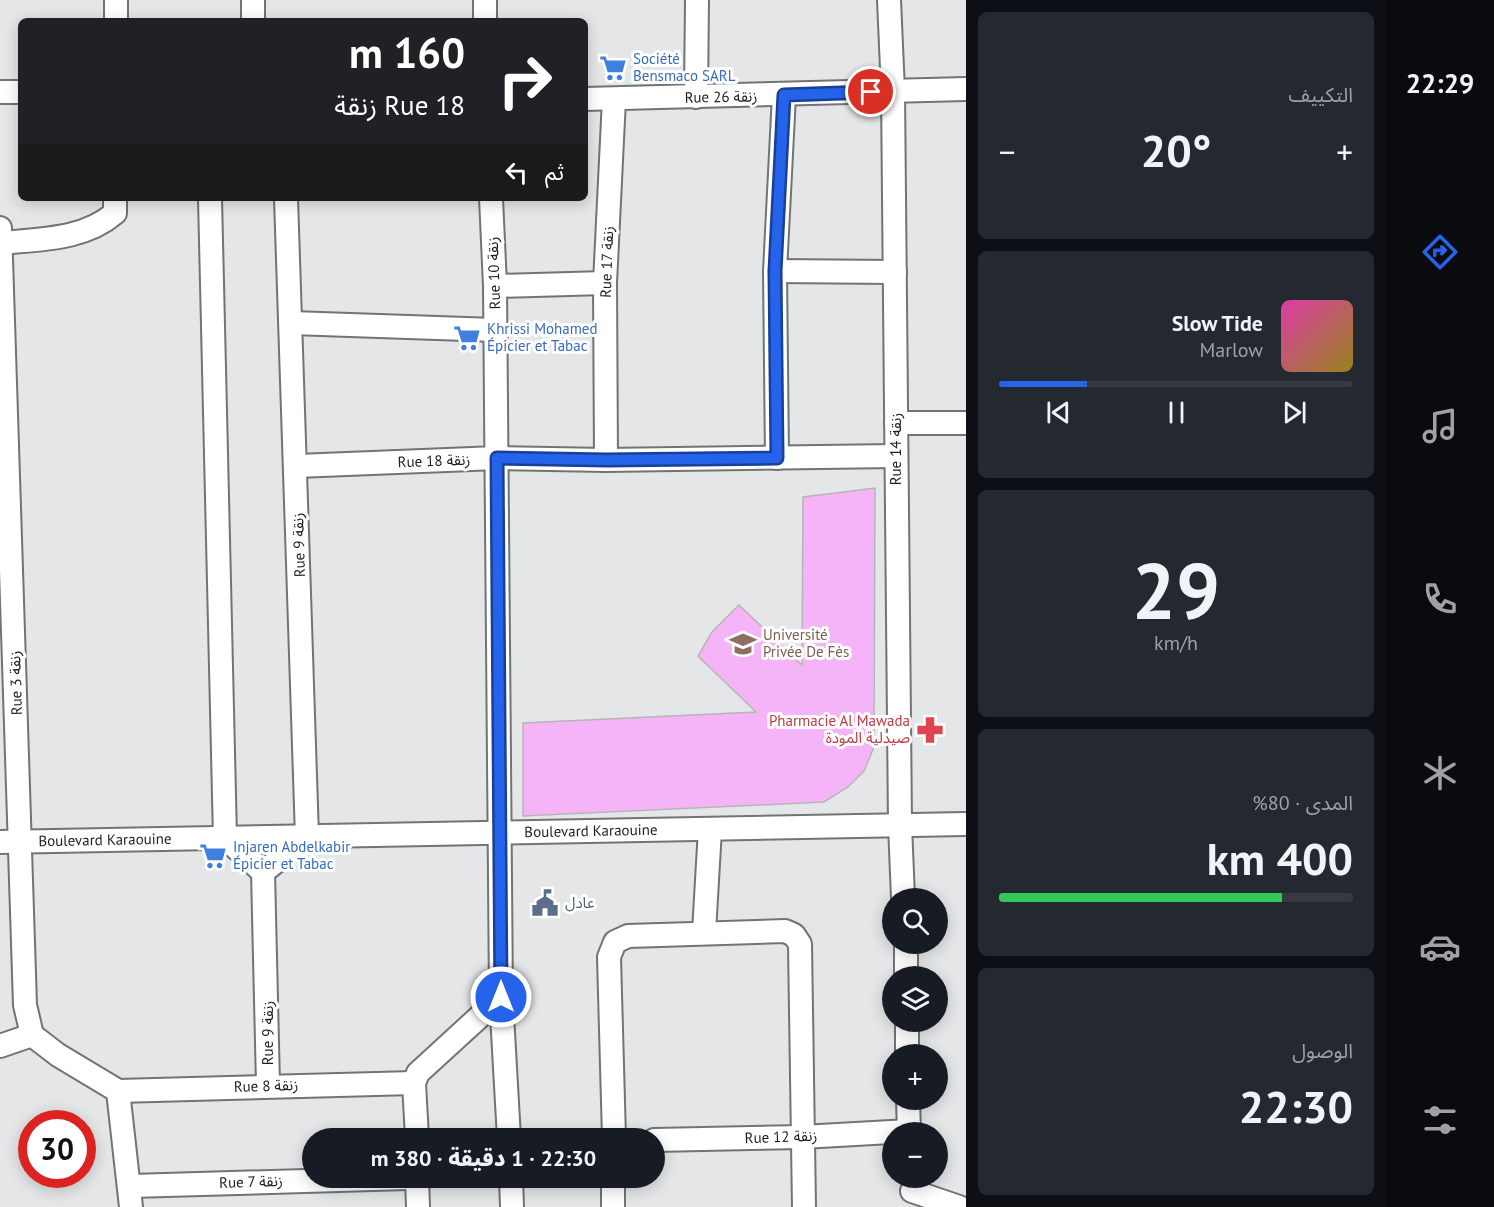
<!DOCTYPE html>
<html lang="ar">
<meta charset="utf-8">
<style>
body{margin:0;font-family:"PT Sans","Noto Sans Arabic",sans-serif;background:#242831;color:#f1f3f6;direction:rtl;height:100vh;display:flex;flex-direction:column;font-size:22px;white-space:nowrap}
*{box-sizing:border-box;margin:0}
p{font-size:20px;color:#9ea1a6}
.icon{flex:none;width:33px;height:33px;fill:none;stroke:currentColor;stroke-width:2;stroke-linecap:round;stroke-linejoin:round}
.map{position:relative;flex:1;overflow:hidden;direction:ltr}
.panel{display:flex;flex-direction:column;gap:12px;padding:12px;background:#0d0f14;width:420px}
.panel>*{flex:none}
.top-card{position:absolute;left:18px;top:18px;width:570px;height:183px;border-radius:9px;box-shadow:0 3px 15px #0003;direction:rtl;background:#202124;color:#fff;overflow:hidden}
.fabs{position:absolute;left:882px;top:888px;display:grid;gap:12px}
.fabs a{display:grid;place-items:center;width:66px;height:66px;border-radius:50%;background:#171b24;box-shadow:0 3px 15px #0003;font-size:30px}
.speed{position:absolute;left:18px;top:1110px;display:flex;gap:12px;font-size:30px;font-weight:700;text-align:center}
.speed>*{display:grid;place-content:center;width:78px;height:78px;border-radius:50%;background:#171b24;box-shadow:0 3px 15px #0003;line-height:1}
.speed .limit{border:9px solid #d22;background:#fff;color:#111}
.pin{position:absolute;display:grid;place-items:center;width:51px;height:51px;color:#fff;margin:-26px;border:3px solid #fff;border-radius:50%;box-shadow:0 2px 6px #0007}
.me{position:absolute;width:66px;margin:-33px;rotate:0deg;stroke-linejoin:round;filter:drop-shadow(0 0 4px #0008)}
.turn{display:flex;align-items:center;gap:21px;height:126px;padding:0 24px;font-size:27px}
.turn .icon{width:78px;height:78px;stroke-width:2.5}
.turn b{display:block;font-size:42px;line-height:51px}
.then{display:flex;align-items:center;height:57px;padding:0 24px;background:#0003;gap:12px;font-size:22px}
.big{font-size:45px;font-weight:800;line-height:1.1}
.panel .widget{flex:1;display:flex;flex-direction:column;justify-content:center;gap:9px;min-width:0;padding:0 21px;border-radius:9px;background:#242831}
.panel .dial{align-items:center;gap:0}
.dial b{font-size:78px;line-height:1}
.song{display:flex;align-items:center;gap:18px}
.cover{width:72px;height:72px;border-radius:9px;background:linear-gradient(135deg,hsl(320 70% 55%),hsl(50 70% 35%))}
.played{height:6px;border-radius:3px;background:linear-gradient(90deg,#2563eb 25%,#363941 25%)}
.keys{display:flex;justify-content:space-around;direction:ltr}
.heat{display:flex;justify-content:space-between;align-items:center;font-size:33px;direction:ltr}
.charge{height:9px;border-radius:4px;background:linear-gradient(90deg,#34c759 80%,#363941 0)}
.trip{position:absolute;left:302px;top:1128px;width:363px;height:60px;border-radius:30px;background:#171b24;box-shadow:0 3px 15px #0003;font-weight:800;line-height:60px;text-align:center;direction:rtl}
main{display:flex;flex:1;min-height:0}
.menu{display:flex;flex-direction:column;width:108px;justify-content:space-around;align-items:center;background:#090b0e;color:#9ea1a6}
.menu .icon{width:42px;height:42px}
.menu .selected{color:#2563eb}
.menu b{font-size:27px;color:#f1f3f6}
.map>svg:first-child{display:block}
</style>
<main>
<nav class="menu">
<b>22:29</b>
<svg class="icon selected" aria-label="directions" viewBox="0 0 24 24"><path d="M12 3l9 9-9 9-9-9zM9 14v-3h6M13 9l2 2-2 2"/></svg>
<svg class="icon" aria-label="music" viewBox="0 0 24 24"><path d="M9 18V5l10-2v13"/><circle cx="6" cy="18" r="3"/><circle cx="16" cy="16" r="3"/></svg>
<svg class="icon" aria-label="phone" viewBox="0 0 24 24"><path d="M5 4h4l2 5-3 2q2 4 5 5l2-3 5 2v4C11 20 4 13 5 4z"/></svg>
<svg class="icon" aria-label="climate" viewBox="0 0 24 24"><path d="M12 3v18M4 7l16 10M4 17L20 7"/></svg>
<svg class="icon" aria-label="car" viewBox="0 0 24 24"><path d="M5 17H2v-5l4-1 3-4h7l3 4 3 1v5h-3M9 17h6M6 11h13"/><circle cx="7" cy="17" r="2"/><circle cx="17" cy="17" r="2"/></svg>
<svg class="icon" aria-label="filters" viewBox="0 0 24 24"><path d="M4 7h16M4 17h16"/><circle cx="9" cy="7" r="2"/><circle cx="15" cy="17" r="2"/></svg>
</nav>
<section class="panel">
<div class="widget"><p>التكييف</p>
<div class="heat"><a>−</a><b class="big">20°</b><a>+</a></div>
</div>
<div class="widget">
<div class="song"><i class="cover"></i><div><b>Slow Tide</b><p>Marlow</p></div></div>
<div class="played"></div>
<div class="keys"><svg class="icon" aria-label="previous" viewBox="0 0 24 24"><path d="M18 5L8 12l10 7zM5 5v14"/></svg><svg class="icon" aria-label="pause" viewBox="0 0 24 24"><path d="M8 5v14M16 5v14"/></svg><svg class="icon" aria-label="next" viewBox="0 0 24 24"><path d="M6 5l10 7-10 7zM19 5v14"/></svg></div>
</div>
<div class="widget dial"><b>29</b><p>km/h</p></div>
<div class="widget"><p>المدى · 80%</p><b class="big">400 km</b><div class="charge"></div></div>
<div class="widget"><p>الوصول</p><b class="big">22:30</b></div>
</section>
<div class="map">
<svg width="966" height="1207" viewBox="0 0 966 1207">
<rect width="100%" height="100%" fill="#e5e6e8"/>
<path fill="#f6b4f8" stroke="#b6b5b6" stroke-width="1.5" d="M875,488L874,747L864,771L848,787L824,802L523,816V723L756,712L698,656L712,632L739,605L802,665L803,497Z"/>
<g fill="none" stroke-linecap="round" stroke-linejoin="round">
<defs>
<g id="minor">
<path d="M116,0V21"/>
<path d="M253,0V21"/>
<path d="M485,0V21"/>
<path d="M889,0L893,91L900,825L903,898"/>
<path d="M0,92H21"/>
<path d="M696,97L697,0"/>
<path d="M585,99L966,89"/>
<path d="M210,198L225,838L263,872L268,1085"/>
<path d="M491,198L495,286L501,997L509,1138"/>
<path d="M0,228L25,1005L32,1035L58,1055L118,1091"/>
<path d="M1,243C40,239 84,240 115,213V198"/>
<path d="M775,271L895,272"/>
<path d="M495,286L605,283"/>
<path d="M292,323L495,330"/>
<path d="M896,423H966"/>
<path d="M777,458L775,271L784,95"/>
<path d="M606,460L605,283L614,99"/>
<path d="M297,466L497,458L606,460L896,456"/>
<path id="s1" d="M0,842L966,824"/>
<path d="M263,872L307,837L286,198"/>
<path d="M704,932L710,829"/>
<path d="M906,944V976"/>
<path d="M907,1022V1054"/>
<path d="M0,1046L32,1035"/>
<path d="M118,1091L414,1083"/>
<path d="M118,1091L131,1207"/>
<path d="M908,1100L909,1132"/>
<path d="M417,1138L414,1083L418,1073L501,997"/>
<path d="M614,1138L609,957L615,942L628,936L785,931L794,935L800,944L804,1207"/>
<path d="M654,1140L802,1137L909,1131"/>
<path d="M417,1178L418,1207"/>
<path d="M511,1178L512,1207"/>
<path d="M131,1186L407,1178"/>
<path d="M912,1191L959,1207"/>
<path d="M613,1207V1178"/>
</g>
</defs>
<use href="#minor" stroke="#727375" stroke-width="26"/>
<use href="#minor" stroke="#fff" stroke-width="22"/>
</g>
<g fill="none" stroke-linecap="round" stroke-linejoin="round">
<defs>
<path id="route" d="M501,997L497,458L606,460L777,458L775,271L784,95L871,92"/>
</defs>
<use href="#route" stroke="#184099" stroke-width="15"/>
<use href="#route" stroke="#2563eb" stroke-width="10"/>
</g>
<defs>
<symbol id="supermarket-bare" viewBox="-9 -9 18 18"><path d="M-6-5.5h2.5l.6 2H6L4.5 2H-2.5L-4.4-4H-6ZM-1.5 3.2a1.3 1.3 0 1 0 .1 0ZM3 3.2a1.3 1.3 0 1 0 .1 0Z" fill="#3f7fe0" stroke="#fff" stroke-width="2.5" paint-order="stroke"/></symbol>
<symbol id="school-bare" viewBox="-9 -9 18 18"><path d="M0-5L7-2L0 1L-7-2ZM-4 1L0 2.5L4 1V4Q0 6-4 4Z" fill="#8d6e63" stroke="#fff" stroke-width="2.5" paint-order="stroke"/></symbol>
<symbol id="pharmacy-bare" viewBox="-9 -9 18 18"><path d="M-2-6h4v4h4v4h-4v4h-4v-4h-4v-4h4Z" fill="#e0444e" stroke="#fff" stroke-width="2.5" paint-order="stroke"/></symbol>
<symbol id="civic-bare" viewBox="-9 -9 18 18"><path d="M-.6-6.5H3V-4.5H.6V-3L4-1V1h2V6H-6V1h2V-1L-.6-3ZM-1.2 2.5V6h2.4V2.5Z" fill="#5c6f8a" stroke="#fff" stroke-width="2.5" paint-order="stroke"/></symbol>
</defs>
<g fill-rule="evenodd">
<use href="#supermarket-bare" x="594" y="49" width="38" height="38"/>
<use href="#supermarket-bare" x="448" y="319" width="38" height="38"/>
<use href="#school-bare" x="724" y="625" width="38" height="38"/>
<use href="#pharmacy-bare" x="911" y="711" width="38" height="38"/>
<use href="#supermarket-bare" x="194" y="837" width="38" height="38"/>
<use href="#civic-bare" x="526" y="884" width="38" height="38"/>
</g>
<g text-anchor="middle" stroke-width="6" stroke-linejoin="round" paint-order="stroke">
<g font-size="15" fill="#366cbe" stroke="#fff" text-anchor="start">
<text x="633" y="64">Société<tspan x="633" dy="17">Bensmaco SARL</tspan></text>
<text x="487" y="334">Khrissi Mohamed<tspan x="487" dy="17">Épicier et Tabac</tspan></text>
<text x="233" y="852">Injaren Abdelkabir<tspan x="233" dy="17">Épicier et Tabac</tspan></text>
</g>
<g font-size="15" fill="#1c1d1d" stroke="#fff">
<text transform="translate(721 97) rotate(-1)" y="5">Rue 26 زنقة</text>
<text transform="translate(607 262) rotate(-88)" y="5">Rue 17 زنقة</text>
<text transform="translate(494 273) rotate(-92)" y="5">Rue 10 زنقة</text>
<text transform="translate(896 449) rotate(-90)" y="5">Rue 14 زنقة</text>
<text transform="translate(434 461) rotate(-2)" y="5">Rue 18 زنقة</text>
<text transform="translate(299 545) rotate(-92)" y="5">Rue 9 زنقة</text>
<text transform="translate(16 683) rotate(-92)" y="5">Rue 3 زنقة</text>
<text dy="5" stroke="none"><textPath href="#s1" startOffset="591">Boulevard Karaouine</textPath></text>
<text dy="5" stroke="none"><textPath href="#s1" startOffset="105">Boulevard Karaouine</textPath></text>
<text transform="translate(268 1033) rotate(-90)" y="5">Rue 9 زنقة</text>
<text transform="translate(266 1086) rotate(-2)" y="5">Rue 8 زنقة</text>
<text transform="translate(781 1137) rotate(-2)" y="5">Rue 12 زنقة</text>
<text transform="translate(251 1182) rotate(-2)" y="5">Rue 7 زنقة</text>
</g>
<g font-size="15" fill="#785e54" stroke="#fff" text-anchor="start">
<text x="763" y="640">Université<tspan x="763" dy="17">Privée De Fès</tspan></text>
</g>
<g font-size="15" fill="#be3a42" stroke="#fff" text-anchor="end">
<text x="910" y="726">Pharmacie Al Mawada<tspan x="910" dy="17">صيدلية المودة</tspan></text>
</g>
<g font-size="15" fill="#4e5e75" stroke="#fff" text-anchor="start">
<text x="565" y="908">عادل</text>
</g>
</g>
</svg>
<div class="fabs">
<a><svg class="icon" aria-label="search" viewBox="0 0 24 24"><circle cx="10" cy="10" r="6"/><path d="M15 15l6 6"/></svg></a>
<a><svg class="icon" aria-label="layers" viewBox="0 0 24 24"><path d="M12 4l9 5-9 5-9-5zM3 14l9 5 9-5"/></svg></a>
<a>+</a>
<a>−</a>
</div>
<div class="speed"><div class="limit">30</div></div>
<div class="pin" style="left:871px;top:92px;background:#d93025"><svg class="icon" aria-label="arrive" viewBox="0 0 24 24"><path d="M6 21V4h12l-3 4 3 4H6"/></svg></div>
<svg class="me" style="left:501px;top:997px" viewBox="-20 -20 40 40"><circle r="17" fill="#2563eb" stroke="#fff" stroke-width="3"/><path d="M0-11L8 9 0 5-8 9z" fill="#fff"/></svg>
<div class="trip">22:30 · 1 دقيقة · 380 m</div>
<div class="top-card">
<div class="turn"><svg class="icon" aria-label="right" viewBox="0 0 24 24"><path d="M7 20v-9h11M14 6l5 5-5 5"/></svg><div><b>160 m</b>Rue 18 زنقة</div></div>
<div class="then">ثم<svg class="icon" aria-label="left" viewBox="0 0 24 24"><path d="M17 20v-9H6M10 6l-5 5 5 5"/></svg></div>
</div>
</div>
</main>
